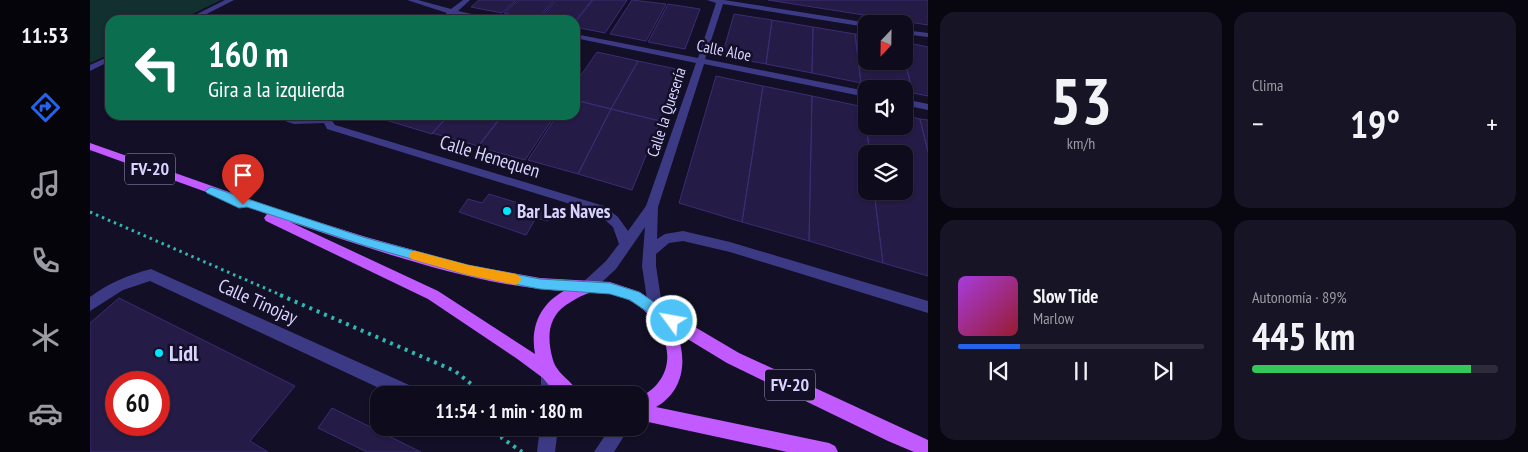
<!DOCTYPE html>
<html lang="es">
<meta charset="utf-8">
<style>
body{margin:0;font-family:"PT Sans Narrow",sans-serif;background:#171425;color:#f1f3f6;height:100vh;display:flex;flex-direction:column;font-size:19px;white-space:nowrap}
*{box-sizing:border-box;margin:0}
p{font-size:16px;color:#9b9ba3}
.icon{flex:none;width:28px;height:28px;fill:none;stroke:currentColor;stroke-width:2;stroke-linecap:round;stroke-linejoin:round}
.map{position:relative;flex:1;overflow:hidden}
.side{display:flex;flex-direction:column;gap:12px;padding:12px;background:#08060f;width:600px}
.side>*{flex:none}
.banner{position:absolute;left:15px;top:15px;width:475px;height:105px;border-radius:15px;box-shadow:0 1px 4px #0004,0 0 0 1px #2e2b3b;background:#0b6e4f;color:#fff;overflow:hidden}
.needle{width:32px;rotate:202deg}
.fabs{position:absolute;left:768px;top:15px;display:grid;gap:10px}
.fabs a{display:grid;place-items:center;width:55px;height:55px;border-radius:10px;background:#0e0b1c;box-shadow:0 1px 4px #0004,0 0 0 1px #2e2b3b;font-size:25px}
.speed{position:absolute;left:15px;top:371px;display:flex;gap:10px;font-size:25px;font-weight:700;text-align:center}
.speed>*{display:grid;place-content:center;width:65px;height:65px;border-radius:50%;background:#0e0b1c;box-shadow:0 1px 4px #0004,0 0 0 1px #2e2b3b;line-height:1}
.speed .limit{border:8px solid #d22;background:#fff;color:#111}
.pin{position:absolute;display:grid;place-items:center;width:42px;height:42px;color:#fff;margin:-51px -21px;border-radius:50% 50% 50% 0;rotate:-45deg;box-shadow:0 0 5px #0007}
.pin .icon{rotate:45deg}
.me{position:absolute;width:55px;margin:-28px;rotate:302deg;stroke-linejoin:round;filter:drop-shadow(0 0 4px #0008)}
.turn{display:flex;align-items:center;gap:18px;height:105px;padding:0 20px;font-size:22px}
.turn .icon{width:65px;height:65px;stroke-width:2.5}
.turn b{display:block;font-size:35px;line-height:42px}
.big{font-size:38px;font-weight:700;line-height:1.1}
.side .widget{flex:1;display:flex;flex-direction:column;justify-content:center;gap:8px;min-width:0;padding:0 18px;border-radius:15px;background:#171425}
.side .dial{align-items:center;gap:0}
.dial b{font-size:65px;line-height:1}
.song{display:flex;align-items:center;gap:15px}
.cover{width:60px;height:60px;border-radius:8px;background:linear-gradient(135deg,hsl(280 70% 55%),hsl(350 70% 35%))}
.played{height:5px;border-radius:2px;background:linear-gradient(90deg,#2563eb 25%,#2e2b3b 25%)}
.keys{display:flex;justify-content:space-around;direction:ltr}
.heat{display:flex;justify-content:space-between;align-items:center;font-size:28px;direction:ltr}
.charge{height:8px;border-radius:4px;background:linear-gradient(90deg,#34c759 89%,#2e2b3b 0)}
.side .tiles{flex:1;display:grid;gap:12px;grid-template-columns:repeat(2,1fr)}
.trip{position:absolute;left:280px;top:386px;width:278px;height:50px;border-radius:15px;background:#0e0b1c;box-shadow:0 1px 4px #0004,0 0 0 1px #2e2b3b;font-weight:700;line-height:50px;text-align:center}
main{display:flex;flex:1;min-height:0}
.tabs{display:flex;flex-direction:column;width:90px;justify-content:space-around;align-items:center;background:#06040b;color:#9b9ba3}
.tabs .icon{width:35px;height:35px}
.tabs .active{color:#2563eb}
.tabs b{font-size:22px;color:#f1f3f6}
.map>svg:first-child{display:block}
</style>
<main>
<nav class="tabs">
<b>11:53</b>
<svg class="icon active" aria-label="directions" viewBox="0 0 24 24"><path d="M12 3l9 9-9 9-9-9zM9 14v-3h6M13 9l2 2-2 2"/></svg>
<svg class="icon" aria-label="music" viewBox="0 0 24 24"><path d="M9 18V5l10-2v13"/><circle cx="6" cy="18" r="3"/><circle cx="16" cy="16" r="3"/></svg>
<svg class="icon" aria-label="phone" viewBox="0 0 24 24"><path d="M5 4h4l2 5-3 2q2 4 5 5l2-3 5 2v4C11 20 4 13 5 4z"/></svg>
<svg class="icon" aria-label="climate" viewBox="0 0 24 24"><path d="M12 3v18M4 7l16 10M4 17L20 7"/></svg>
<svg class="icon" aria-label="car" viewBox="0 0 24 24"><path d="M5 17H2v-5l4-1 3-4h7l3 4 3 1v5h-3M9 17h6M6 11h13"/><circle cx="7" cy="17" r="2"/><circle cx="17" cy="17" r="2"/></svg>
</nav>
<div class="map">
<svg width="838" height="452" viewBox="0 0 838 452">
<rect width="100%" height="100%" fill="#130f26"/>
<path fill="#12302f" d="M0,0H131L90,20H20V54L0,63Z"/>
<path fill="#241b47" stroke="#3b2d73" fill-rule="evenodd" d="M389,0H426L412,13L381,7Z
M428,0H464L446,20L414,13Z
M466,0H502L485,21L448,20Z
M503,0H537L515,33L485,27V23Z
M542,0L576,4L556,41L520,34Z
M678,0H838V25Z
M578,4L610,9L595,49L558,42Z
M644,14L682,20L676,64L632,56Z
M682,20L723,27L722,73L676,64Z
M723,27L765,34L771,83L722,73Z
M765,34L776,36V61H814V58L823,93L814,91V89L771,83Z
M814,42L838,47V96L823,93L814,58Z
M507,52L548,61L521,109L485,100V84Z
M548,61L591,70L570,121L521,109Z
M626,76L673,86L652,222L589,203Z
M673,86L722,96L719,241L652,222Z
M722,96L774,107L780,154H776V191H784L793,263L719,241Z
M485,100L521,109L488,174L438,160L467,115H485Z
M521,109L570,121L542,190L488,174Z
M276,115H306L299,121Z
M306,115H359L342,134L299,121Z
M359,115H412L388,146L342,133Z
M413,115H465L435,160L388,147Z
M814,115L830,119L838,152V276L793,263L784,191H814V154H780L776,126H814Z
M830,119L838,120V152Z
M399,194L438,206L461,215L458,221L446,218L436,235L369,212L378,199L392,203Z
M29,298L205,386L160,441L178,452H0V323ZM26,382H69V425H26Z
M242,408L331,452H277L228,428Z"/>
<g fill="none" stroke-linecap="round" stroke-linejoin="round">
<path stroke="#2fb8b0" stroke-width="3" stroke-dasharray="2.5 4" stroke-linecap="butt" d="M0,212L193,296"/>
<path stroke="#2fb8b0" stroke-width="4" stroke-dasharray="3 5" stroke-linecap="butt" d="M190,295L365,371L395,395
M410,428L412,438L432,452"/>
<path fill="#3d3a85" fill-rule="evenodd" d="M135,0H144L105,20H95Z
M317,0H328L361,9L373,0H380L368,11L410,20H394L363,14L357,20H348L357,13Z
M617,0H634L779,23L776,24V27L633,4L615,59L776,91V97L614,64L568,207L567,239L575,234L593,231L640,242L838,301V313L640,252L593,241L579,243L566,254V266L573,312L571,317L566,318L561,317L559,312L552,266L555,227L526,269L501,292L496,294L491,292L489,288L491,284L516,261L529,244L523,227L506,212L237,129L234,123L204,124L177,115H193L204,118H240L245,125L514,206L528,217L538,231L556,206L606,63L485,38V34L608,58L626,3Z
M814,30L838,33V37L814,34Z
M20,56V61L0,71V65Z
M814,99L838,104V110L814,105Z
M61,269L328,389L330,395H304L60,281L33,290L0,311V297C19,283 38,275 61,269Z
M459,365L465,368L467,373V395H451V373L453,368Z
M450,428H468L465,452H447Z
M520,428H539L524,452H504Z"/>
<path fill="#c25bff" fill-rule="evenodd" d="M0,143L193,211L276,237L378,265L450,278L520,282L550,292L571,307L649,353L838,440V452H824L798,441L637,363L586,332C598,359 594,391 566,407L739,443L745,446L748,452H697L549,420V398C607,368 566,297 514,293C510,293 503,291 499,293C492,295 482,301 476,305C457,318 457,339 463,360C467,375 484,381 489,395H467L453,378L426,358L338,299L176,221L174,218L177,214L0,150ZM200,222C285,250 385,286 474,291C450,304 440,327 445,354L348,291Z"/>
</g>
<path fill="#4fc3f7" stroke="#337fa1" d="M121,187L276,238L378,265L450,279L520,283L549,292L586,317L588,321L586,325L582,327L577,325L540,300L520,294L450,289L378,275L276,246L157,207L149,208L117,193L115,191Z"/>
<path fill="#f59e0b" d="M325,251L378,265L426,274L432,279L426,285L378,275L321,259L319,255L321,252Z"/>
<g fill="#00e5ff" stroke="#130f26" stroke-width="2">
<circle cx="417" cy="211" r="5"/>
<circle cx="69" cy="353" r="5"/>
</g>
<g text-anchor="middle" stroke-width="5" stroke-linejoin="round" paint-order="stroke">
<g font-size="16" fill="#d9d4ff" stroke="#130f26">
<text transform="translate(634 50) rotate(11)" y="6">Calle Aloe</text>
<text transform="translate(576 112) rotate(-72)" y="6">Calle la Quesería</text>
</g>
<g fill="#130f26" stroke="#9e99be" stroke-width="1">
<rect x="35" y="153.5" width="50" height="31" rx="4"/>
<rect x="675" y="369.5" width="50" height="31" rx="4"/>
</g>
<g font-size="18" font-weight="bold" fill="#d9d4ff">
<text x="60" y="175">FV-20</text>
<text x="700" y="391">FV-20</text>
</g>
<g font-size="19" fill="#d9d4ff" stroke="#130f26">
<text transform="translate(400 156) rotate(17)" y="7">Calle Henequen</text>
<text transform="translate(168 301) rotate(24)" y="7">Calle Tinojay</text>
</g>
<g font-size="19" font-weight="bold" fill="#d9d4ff" stroke="#130f26" text-anchor="start">
<text x="427" y="218">Bar Las Naves</text>
</g>
<g font-size="22" font-weight="bold" fill="#d9d4ff" stroke="#130f26" text-anchor="start">
<text x="79" y="361">Lidl</text>
</g>
</g>
</svg>
<div class="fabs">
<a><svg class="needle" viewBox="-14 -14 28 28"><path d="M0-13l5 13h-10z" fill="#e53935"/><path d="M0 13l5-13h-10z" fill="#9b9ba3"/></svg></a>
<a><svg class="icon" aria-label="sound" viewBox="0 0 24 24"><path d="M4 9h4l5-4v14l-5-4H4zM17 9q2 3 0 6"/></svg></a>
<a><svg class="icon" aria-label="layers" viewBox="0 0 24 24"><path d="M12 4l9 5-9 5-9-5zM3 14l9 5 9-5"/></svg></a>
</div>
<div class="speed"><div class="limit">60</div></div>
<div class="pin" style="left:153px;top:205px;background:#d93025"><svg class="icon" aria-label="arrive" viewBox="0 0 24 24"><path d="M6 21V4h12l-3 4 3 4H6"/></svg></div>
<svg class="me" style="left:582px;top:321px" viewBox="-20 -20 40 40"><circle r="17" fill="#4fc3f7" stroke="#fff" stroke-width="3"/><path d="M0-11L8 9 0 5-8 9z" fill="#fff"/></svg>
<div class="trip">11:54 · 1 min · 180 m</div>
<div class="banner">
<div class="turn"><svg class="icon" aria-label="left" viewBox="0 0 24 24"><path d="M17 20v-9H6M10 6l-5 5 5 5"/></svg><div><b>160 m</b>Gira a la izquierda</div></div>
</div>
</div>
<section class="side">
<div class="tiles">
<div class="widget dial"><b>53</b><p>km/h</p></div>
<div class="widget"><p>Clima</p>
<div class="heat"><a>−</a><b class="big">19°</b><a>+</a></div>
</div>
<div class="widget">
<div class="song"><i class="cover"></i><div><b>Slow Tide</b><p>Marlow</p></div></div>
<div class="played"></div>
<div class="keys"><svg class="icon" aria-label="previous" viewBox="0 0 24 24"><path d="M18 5L8 12l10 7zM5 5v14"/></svg><svg class="icon" aria-label="pause" viewBox="0 0 24 24"><path d="M8 5v14M16 5v14"/></svg><svg class="icon" aria-label="next" viewBox="0 0 24 24"><path d="M6 5l10 7-10 7zM19 5v14"/></svg></div>
</div>
<div class="widget"><p>Autonomía · 89%</p><b class="big">445 km</b><div class="charge"></div></div>
</div>
</section>
</main>
